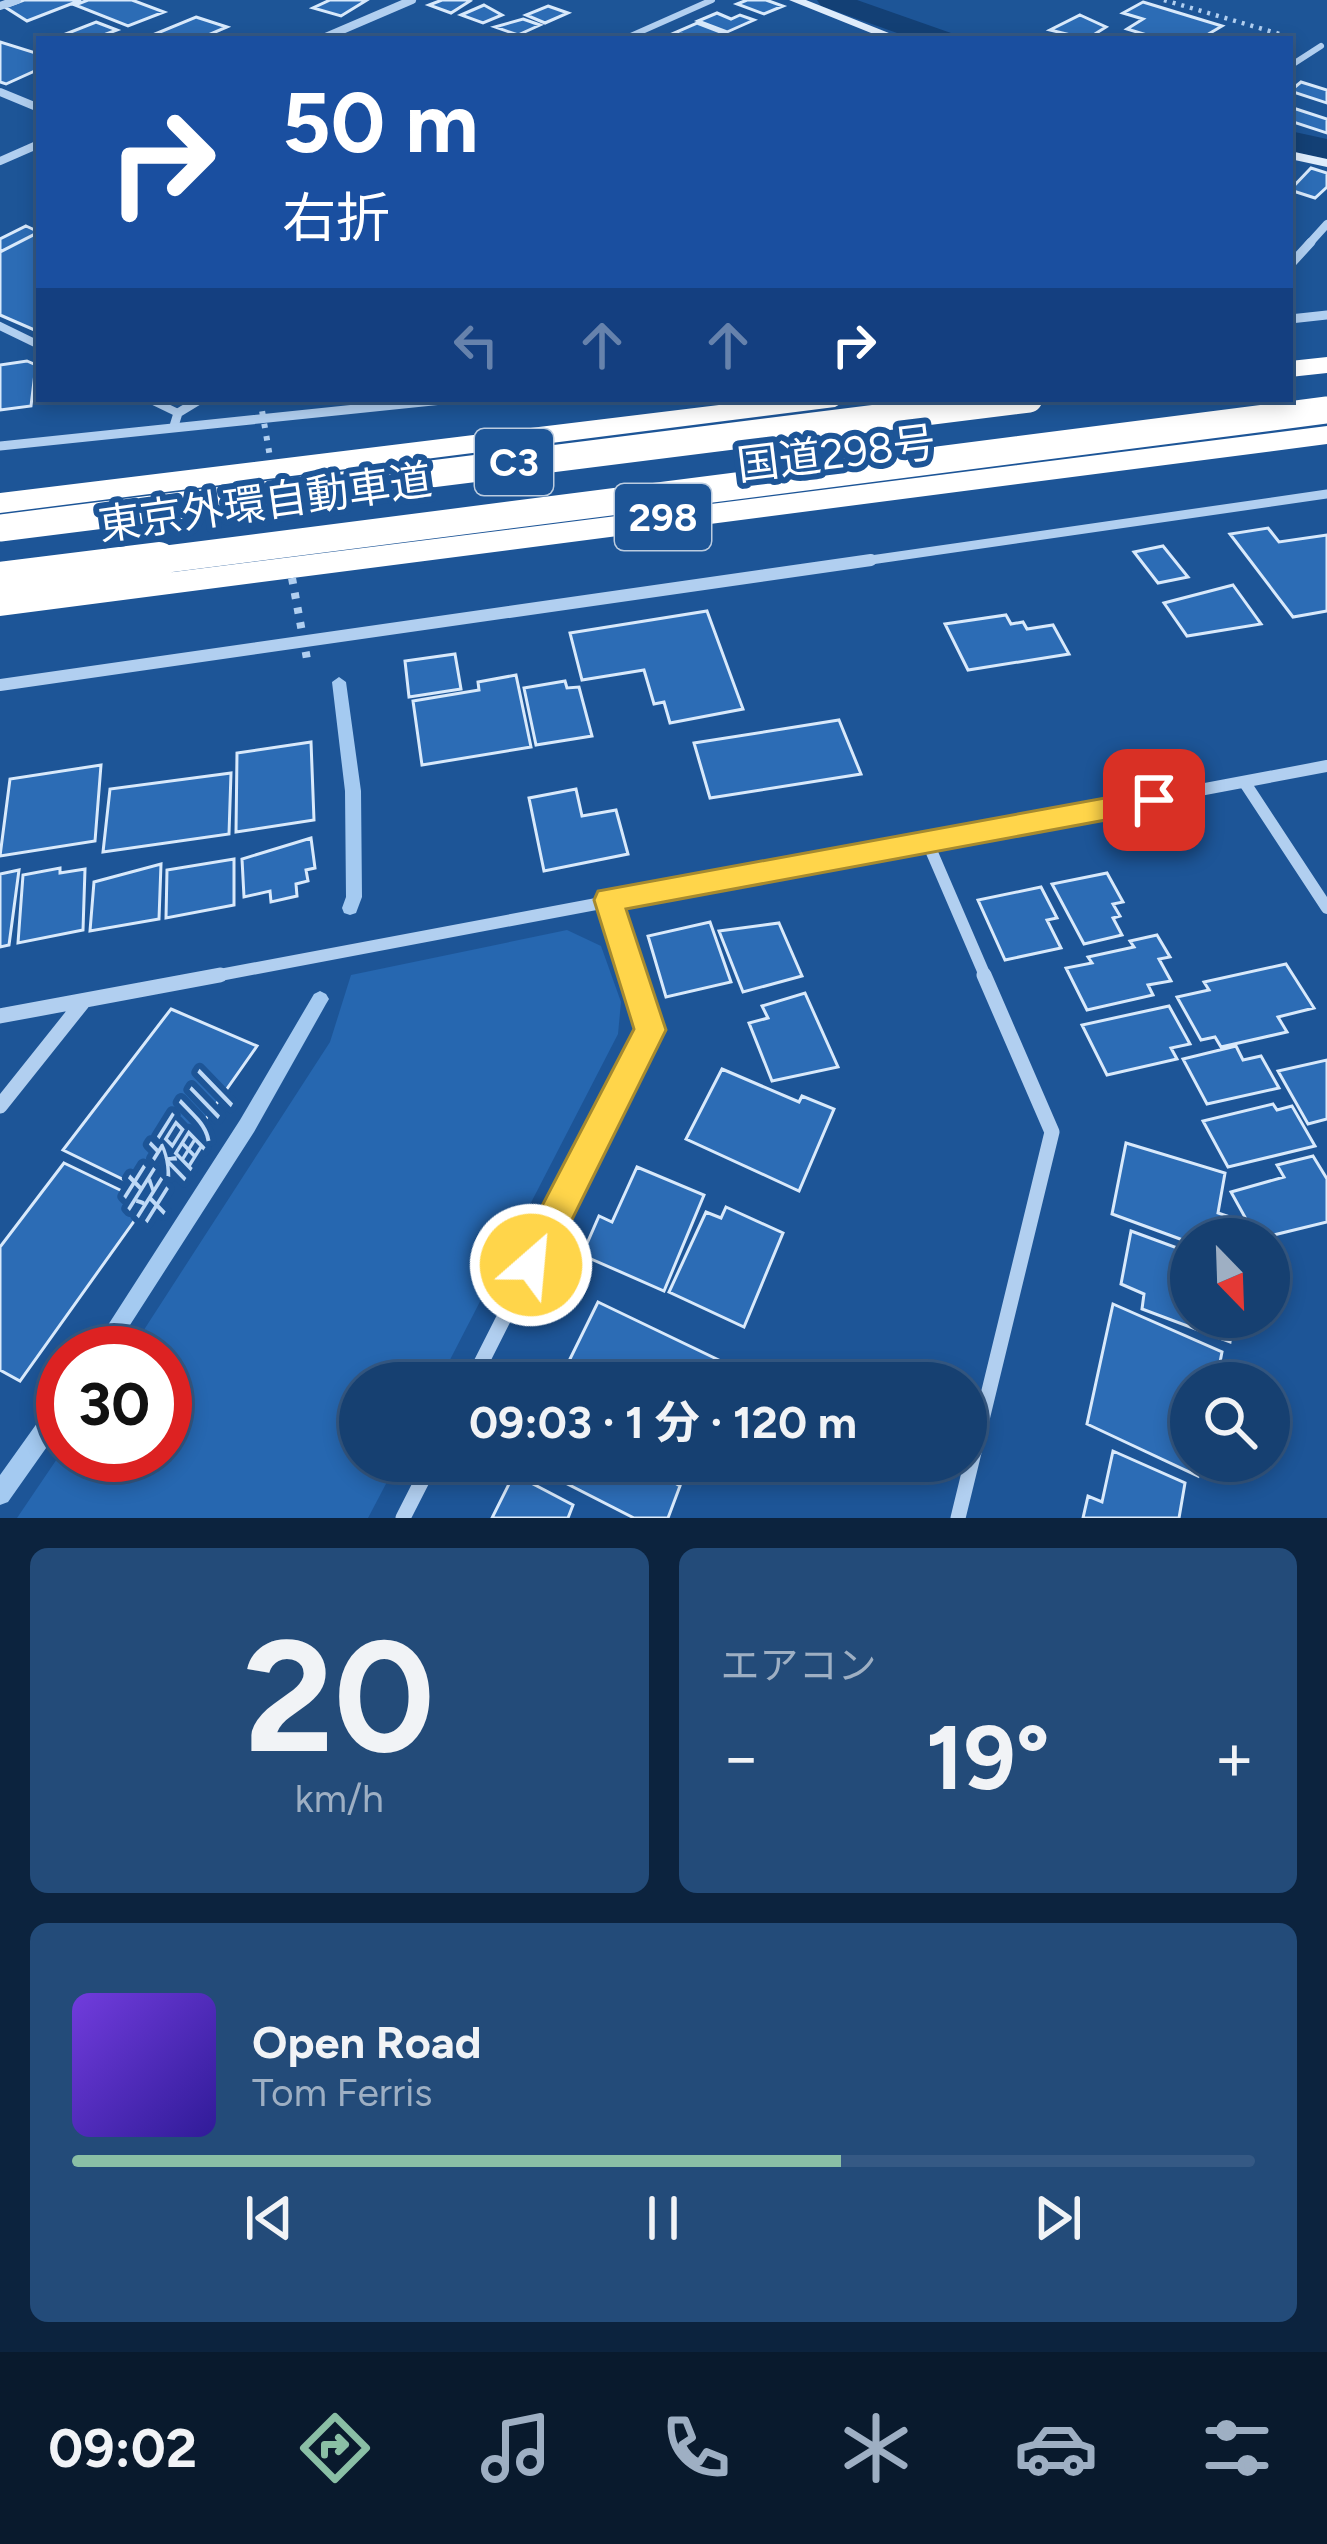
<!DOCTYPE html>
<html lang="ja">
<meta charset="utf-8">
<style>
body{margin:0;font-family:Figtree,"Noto Sans JP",sans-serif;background:#234b79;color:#f1f3f6;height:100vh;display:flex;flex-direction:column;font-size:45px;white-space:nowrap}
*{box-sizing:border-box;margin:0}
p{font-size:39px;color:#9eafc3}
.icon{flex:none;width:66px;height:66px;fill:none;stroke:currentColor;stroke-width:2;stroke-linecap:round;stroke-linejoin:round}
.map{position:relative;height:1518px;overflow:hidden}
.sheet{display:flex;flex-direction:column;gap:30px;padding:30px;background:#0c233e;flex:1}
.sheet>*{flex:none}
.top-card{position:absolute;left:36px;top:36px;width:1257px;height:366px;border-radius:0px;box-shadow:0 6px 18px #0003,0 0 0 3px #355984;background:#1a4fa0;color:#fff;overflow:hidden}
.needle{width:78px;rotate:157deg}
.controls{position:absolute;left:1170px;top:1218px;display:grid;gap:24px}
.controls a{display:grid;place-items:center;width:120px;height:120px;border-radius:50%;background:#164071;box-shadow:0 6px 18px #0003,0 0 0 3px #355984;font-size:60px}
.speed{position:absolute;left:36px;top:1326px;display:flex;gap:24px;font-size:60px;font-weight:700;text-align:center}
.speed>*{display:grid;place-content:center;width:156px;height:156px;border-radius:50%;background:#164071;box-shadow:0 6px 18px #0003,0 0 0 3px #355984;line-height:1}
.speed .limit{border:18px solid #d22;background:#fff;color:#111}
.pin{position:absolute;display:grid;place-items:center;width:102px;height:102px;color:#fff;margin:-51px;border-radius:24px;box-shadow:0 6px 18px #0006}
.me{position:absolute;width:132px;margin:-66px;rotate:27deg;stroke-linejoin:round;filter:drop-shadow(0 0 9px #0008)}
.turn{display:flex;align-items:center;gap:42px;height:252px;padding:0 48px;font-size:54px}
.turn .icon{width:156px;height:156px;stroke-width:2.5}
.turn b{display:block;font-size:84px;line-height:102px}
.lanes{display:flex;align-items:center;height:114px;padding:0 48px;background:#0003;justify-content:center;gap:60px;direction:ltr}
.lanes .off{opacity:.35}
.big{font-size:90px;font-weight:700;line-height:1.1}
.sheet .tile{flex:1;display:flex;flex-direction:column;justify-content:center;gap:18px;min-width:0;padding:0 42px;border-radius:18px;background:#234b79}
.sheet .dial{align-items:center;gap:0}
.dial b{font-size:156px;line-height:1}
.song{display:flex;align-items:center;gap:36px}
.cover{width:144px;height:144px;border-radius:18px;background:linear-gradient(135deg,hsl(260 70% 55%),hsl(250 70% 35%))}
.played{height:12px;border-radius:6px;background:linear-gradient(90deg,#8abfa5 65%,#355984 65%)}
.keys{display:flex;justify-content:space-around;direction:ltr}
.heat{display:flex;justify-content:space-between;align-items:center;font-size:66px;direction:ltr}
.sheet .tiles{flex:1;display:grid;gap:30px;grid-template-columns:1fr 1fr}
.tile:last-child{grid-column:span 2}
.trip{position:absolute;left:339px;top:1362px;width:648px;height:120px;border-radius:60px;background:#164071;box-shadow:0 6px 18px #0003,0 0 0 3px #355984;font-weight:700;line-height:120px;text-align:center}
.tab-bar{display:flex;height:192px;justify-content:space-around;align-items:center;background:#091a2d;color:#9eafc3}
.tab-bar .icon{width:84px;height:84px}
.tab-bar .on{color:#8abfa5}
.tab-bar b{font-size:54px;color:#f1f3f6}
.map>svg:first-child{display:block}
</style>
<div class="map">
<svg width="1327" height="1518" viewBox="0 0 1327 1518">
<rect width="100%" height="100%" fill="#1d5597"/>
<path fill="#2667b0" d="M567,930L601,946L621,1002L618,1034L438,1383H360V1461H398L368,1518H17L63,1450V1455H165V1353H129L330,1042L351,975Z"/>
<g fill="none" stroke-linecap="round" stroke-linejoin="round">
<path fill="#a4caf1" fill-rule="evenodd" d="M339,677L346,682L361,791L362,897L356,913L350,915L344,913L342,908L346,897L345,791L332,682Z
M320,991L326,994L329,999L326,1004L254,1132L112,1353H90L240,1120L314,994Z
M63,1395V1424L8,1502L0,1505V1475L55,1398Z"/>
<path fill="#134075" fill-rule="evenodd" d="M817,0H857L951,33L955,39H914L821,6Z
M1290,131L1327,139V159L1290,151Z"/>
</g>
<path fill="#2c6cb5" stroke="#d8e9fb" stroke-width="3" d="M24,0H81L27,21L5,7Z
M88,0H132L164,12L128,26L75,5Z
M330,0H367L341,16L313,8Z
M442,0H468L470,1L451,13L429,5Z
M747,0H766L783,6L764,14L737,4Z
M1143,2L1222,26L1200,39H1160L1127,29L1143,19L1123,13Z
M484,5L502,15L483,23L461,15Z
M548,6L568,13L545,23L526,15Z
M717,13L731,19L740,15L754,20L727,32L698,21Z
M1080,15L1106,27L1087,39L1050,30Z
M196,17L227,27L199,39H143Z
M523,19L540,25L518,35L495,27Z
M96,22L117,30L93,39H53Z
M697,23L723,33L711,39L674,33Z
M0,42L39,54V69L6,84L0,82Z
M1301,82L1327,90V103L1290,91Z
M1290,107L1327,119V133L1290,121Z
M1311,168L1327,173V187L1315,198L1290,190Z
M26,226L39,232L0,252V239Z
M39,232V332L0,315V252Z
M27,361L36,365L31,406L0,410V365Z
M1268,528L1279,542L1327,535V611L1293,617L1230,534Z
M1163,546L1188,577L1158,583L1134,552Z
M1233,585L1261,624L1187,636L1164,603Z
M707,611L743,709L670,723L664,702L654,704L644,670L582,680L570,633Z
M1006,615L1011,624L1023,622L1027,629L1053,625L1069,654L968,670L945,624Z
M455,654L461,689L409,697L405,661Z
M516,675L531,747L422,765L413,701L479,690L478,682Z
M565,681L567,688L579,687L592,736L536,745L524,688Z
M839,720L861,774L710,798L694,743Z
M311,742L314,820L236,832L237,753Z
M101,765L95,841L0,856L10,779Z
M231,773L229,834L103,852L110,789Z
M576,789L582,816L616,810L628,854L544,871L529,798Z
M311,838L315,868L306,870L308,881L296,884L297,896L271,902L270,891L244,897L242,859Z
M234,859V905L166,918L167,870Z
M161,864L159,919L90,931L94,882Z
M60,868V873L85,869L83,930L18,943L23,875Z
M19,870L9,945L0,947V874Z
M1107,873L1123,902L1113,904L1120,916L1113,918L1122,935L1084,944L1052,884Z
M1041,887L1057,918L1047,920L1061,948L1005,960L978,900Z
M710,922L731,982L666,997L648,936Z
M779,923L802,976L743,992L719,931Z
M1157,935L1170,957L1159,959L1171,981L1148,985L1153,995L1087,1010L1066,968L1092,963L1088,957L1134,947L1130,941Z
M1286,964L1314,1008L1278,1017L1287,1032L1221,1047L1215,1037L1201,1040L1177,997L1209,990L1204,982Z
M805,993L838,1067L772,1081L749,1023L768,1018L762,1006Z
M1169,1006L1190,1044L1171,1048L1177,1059L1107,1075L1082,1025Z
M171,1009L257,1046L153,1194L63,1150Z
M1236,1046L1243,1060L1261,1056L1279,1088L1207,1104L1183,1059Z
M1327,1060V1119L1308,1124L1278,1071Z
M722,1069L799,1102L802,1096L834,1109L799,1191L686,1139Z
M1273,1104L1277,1110L1292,1106L1315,1146L1228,1167L1203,1121Z
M1126,1143L1225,1173L1218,1213L1233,1218L1230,1239H1191V1243L1112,1214Z
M1313,1156L1327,1179V1222L1257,1239L1231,1192L1284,1177L1277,1165Z
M64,1163L147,1203L20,1381L0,1370V1247Z
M637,1167L704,1195L664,1291L582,1255L599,1216L612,1222Z
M726,1207L783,1233L744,1327L669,1292L706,1212L721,1218Z
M1131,1231L1191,1253V1317H1233L1230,1342L1142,1309L1144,1294L1121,1284Z
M598,1302L727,1364L720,1383H601L567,1365Z
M1113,1304L1222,1352L1216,1383H1191V1461H1201L1198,1476L1087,1424Z
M1113,1451L1185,1483L1179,1518H1083L1088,1496L1102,1502Z
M551,1461H676L668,1479L680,1486L668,1518H634L546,1473Z
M514,1474L573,1505L568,1518H492Z"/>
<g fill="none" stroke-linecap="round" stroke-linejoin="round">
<path stroke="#b1cff0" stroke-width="4.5" stroke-dasharray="3 6" stroke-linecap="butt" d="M1164,0L1283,35"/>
<path stroke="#b1cff0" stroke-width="6" d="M624,39L712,0
M1290,66L1321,46"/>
<path stroke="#b1cff0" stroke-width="8" d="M0,326L39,345
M149,399L178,413"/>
<path stroke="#b1cff0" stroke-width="8" d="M0,6L17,0
M321,39L412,0
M0,92L39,108
M0,161L39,144
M1308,245L1327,224"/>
<path stroke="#b1cff0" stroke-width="9" d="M1290,265L1311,242
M1290,319L1327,315
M174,426L178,413L201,399
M0,446L452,399
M850,563L1327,494"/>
<path stroke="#b1cff0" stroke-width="12" d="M0,685L871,560
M1245,783L1327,908
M927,841L986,978
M608,900L633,978
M204,978L1327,766"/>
<path stroke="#b1cff0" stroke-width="15" d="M0,1016L220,975
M0,1106L83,1002
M471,1383L650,1029L632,975
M403,1518L432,1461
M958,1518L1052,1132L984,975"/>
<path fill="#dfecfb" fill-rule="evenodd" d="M789,0H806L904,39H886Z
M1290,151L1327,159V167L1290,159Z"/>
<path fill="#fff" fill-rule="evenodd" d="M1327,357V373L1290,377V361Z
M768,399H849L835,407L0,513V493Z
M1327,426V444L0,616V594Z"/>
<path stroke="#b1cff0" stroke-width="6" stroke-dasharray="4.5 8" stroke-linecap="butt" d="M260,399L270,457"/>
<path stroke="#b1cff0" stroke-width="8" stroke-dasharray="6 9" stroke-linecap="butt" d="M292,578L307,659"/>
<path stroke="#fff" stroke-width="27" d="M0,528L1029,399
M136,563L1327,410"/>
<path stroke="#fff" stroke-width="36" d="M0,580L159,560"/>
</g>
<path fill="#ffd54a" stroke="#a68a30" stroke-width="3" d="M1154,789L1168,800L1154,811L626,909L666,1030L543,1278L531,1283L518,1278L513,1265L518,1252L634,1029L594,900L598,891Z"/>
<g text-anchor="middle" stroke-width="12" stroke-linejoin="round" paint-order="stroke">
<g fill="#1d5597" stroke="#bbcce0" stroke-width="3">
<rect x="475" y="429" width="78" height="66" rx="9"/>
<rect x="615" y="484" width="96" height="66" rx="9"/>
</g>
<g font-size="39" font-weight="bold" fill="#fff">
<text x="514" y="476">C3</text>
<text x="663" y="531">298</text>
</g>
<g font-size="42" fill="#fff" stroke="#1d5597">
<text transform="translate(836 453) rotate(-7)" y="15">国道298号</text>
<text transform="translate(265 502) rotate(-8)" y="15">東京外環自動車道</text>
</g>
<g font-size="54" font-style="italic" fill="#bed9f6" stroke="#1d5597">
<text transform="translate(174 1154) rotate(-58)" y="19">幸福川</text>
</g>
</g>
</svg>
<div class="controls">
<a><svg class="needle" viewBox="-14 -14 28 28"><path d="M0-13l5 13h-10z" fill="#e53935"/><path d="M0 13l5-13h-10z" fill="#9eafc3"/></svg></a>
<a><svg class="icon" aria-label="search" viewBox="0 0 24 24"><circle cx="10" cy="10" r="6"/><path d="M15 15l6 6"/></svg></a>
</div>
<div class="speed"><div class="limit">30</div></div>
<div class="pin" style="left:1154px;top:800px;background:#d93025"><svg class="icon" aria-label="arrive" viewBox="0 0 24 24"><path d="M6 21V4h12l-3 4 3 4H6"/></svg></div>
<svg class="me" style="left:531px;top:1265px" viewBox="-20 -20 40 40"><circle r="17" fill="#ffd54a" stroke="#fff" stroke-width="3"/><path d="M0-11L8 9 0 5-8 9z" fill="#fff"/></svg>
<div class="trip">09:03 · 1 分 · 120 m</div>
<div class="top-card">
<div class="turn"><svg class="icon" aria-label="right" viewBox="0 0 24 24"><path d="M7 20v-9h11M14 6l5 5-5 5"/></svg><div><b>50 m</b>右折</div></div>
<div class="lanes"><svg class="icon off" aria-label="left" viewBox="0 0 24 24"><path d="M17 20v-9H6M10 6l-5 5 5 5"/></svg><svg class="icon off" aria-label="ahead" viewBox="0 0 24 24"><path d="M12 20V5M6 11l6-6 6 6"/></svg><svg class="icon off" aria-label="ahead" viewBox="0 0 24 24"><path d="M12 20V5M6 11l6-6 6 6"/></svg><svg class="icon" aria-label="right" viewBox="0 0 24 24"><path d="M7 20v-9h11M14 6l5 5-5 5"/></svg></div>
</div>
</div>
<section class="sheet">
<div class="tiles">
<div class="tile dial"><b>20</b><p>km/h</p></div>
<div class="tile"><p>エアコン</p>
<div class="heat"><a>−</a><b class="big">19°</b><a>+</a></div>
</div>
<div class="tile">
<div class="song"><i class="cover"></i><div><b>Open Road</b><p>Tom Ferris</p></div></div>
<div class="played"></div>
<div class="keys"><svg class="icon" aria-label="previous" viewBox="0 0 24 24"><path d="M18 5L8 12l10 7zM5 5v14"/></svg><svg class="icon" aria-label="pause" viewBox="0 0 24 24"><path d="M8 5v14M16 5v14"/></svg><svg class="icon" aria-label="next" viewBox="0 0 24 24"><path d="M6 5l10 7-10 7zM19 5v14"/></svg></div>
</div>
</div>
</section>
<nav class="tab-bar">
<b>09:02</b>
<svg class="icon on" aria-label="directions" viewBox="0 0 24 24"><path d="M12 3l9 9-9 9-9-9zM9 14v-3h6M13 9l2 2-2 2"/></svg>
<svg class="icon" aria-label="music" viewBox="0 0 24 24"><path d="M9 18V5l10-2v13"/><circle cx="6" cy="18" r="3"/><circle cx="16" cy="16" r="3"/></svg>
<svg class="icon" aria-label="phone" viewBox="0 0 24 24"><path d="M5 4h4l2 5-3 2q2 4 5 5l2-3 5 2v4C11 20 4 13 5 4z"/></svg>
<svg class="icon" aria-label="climate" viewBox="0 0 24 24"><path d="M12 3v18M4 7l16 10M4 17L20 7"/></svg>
<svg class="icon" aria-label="car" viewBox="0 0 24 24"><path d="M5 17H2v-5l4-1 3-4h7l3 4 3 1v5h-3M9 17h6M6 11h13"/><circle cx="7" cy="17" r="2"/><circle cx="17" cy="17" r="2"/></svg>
<svg class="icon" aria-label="filters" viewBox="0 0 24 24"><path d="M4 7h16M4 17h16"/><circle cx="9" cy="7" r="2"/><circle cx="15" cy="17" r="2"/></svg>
</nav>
